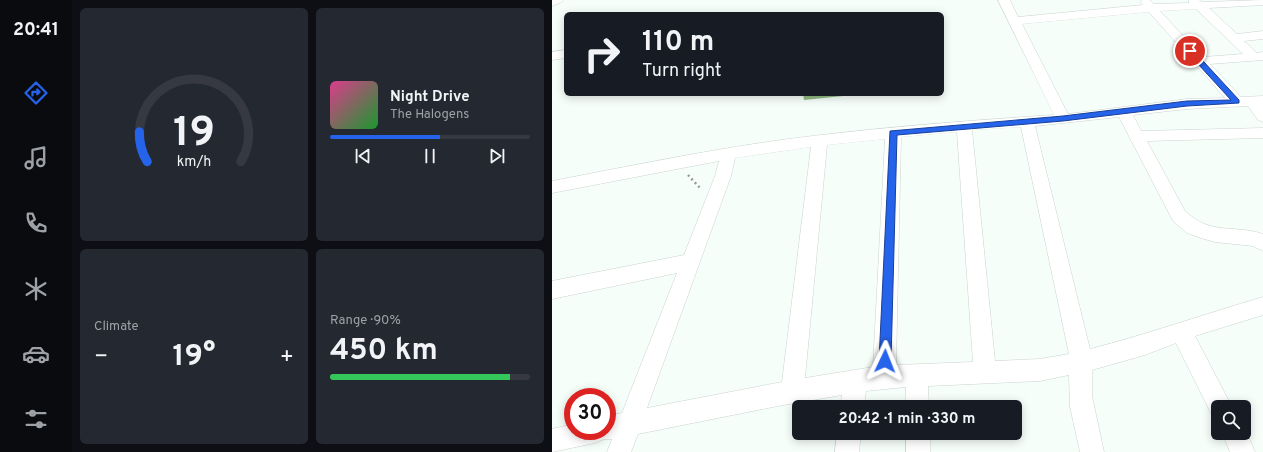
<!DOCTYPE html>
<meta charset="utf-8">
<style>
body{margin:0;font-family:Overpass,sans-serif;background:#242831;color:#f1f3f6;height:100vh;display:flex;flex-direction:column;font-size:15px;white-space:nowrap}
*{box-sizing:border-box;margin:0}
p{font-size:13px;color:#9ea1a6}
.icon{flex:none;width:22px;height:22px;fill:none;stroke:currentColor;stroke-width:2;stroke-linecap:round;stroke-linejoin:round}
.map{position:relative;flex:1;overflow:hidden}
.side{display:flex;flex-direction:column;gap:8px;padding:8px;background:#0d0f14;width:480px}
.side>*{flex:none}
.top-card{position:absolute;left:12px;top:12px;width:380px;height:84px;border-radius:6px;box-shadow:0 2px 10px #0003;background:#171b24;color:#f1f3f6;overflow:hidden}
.tools{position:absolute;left:659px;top:400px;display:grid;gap:8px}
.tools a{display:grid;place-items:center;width:40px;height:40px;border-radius:6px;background:#171b24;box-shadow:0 2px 10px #0003;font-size:20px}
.speed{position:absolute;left:12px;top:388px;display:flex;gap:8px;font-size:20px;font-weight:700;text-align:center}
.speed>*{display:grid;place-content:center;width:52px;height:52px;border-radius:50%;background:#171b24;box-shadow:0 2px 10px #0003;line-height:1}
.speed .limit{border:6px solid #d22;background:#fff;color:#111}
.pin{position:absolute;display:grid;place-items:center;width:34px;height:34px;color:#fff;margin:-17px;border:2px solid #fff;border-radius:50%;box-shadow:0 1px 4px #0007}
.me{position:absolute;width:44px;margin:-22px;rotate:2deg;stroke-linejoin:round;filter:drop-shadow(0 0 3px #0008)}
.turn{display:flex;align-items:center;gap:14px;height:84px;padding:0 12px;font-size:18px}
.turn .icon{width:52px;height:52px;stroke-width:2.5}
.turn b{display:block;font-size:28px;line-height:34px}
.big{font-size:30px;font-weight:700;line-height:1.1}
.side .tile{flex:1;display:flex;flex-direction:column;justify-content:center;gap:6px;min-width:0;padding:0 14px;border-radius:6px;background:#242831}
.side .dial{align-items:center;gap:0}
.dial svg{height:104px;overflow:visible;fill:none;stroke:#363941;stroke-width:7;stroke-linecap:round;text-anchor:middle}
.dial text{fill:#f1f3f6;stroke:none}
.song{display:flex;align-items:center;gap:12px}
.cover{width:48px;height:48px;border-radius:6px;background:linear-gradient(135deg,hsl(330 70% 55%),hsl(130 70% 35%))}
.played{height:4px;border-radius:2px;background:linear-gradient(90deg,#2563eb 55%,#363941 55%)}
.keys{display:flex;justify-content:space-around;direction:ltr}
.heat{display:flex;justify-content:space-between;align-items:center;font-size:22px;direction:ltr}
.charge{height:6px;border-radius:3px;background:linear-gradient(90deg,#34c759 90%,#363941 0)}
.side .tiles{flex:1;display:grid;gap:8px;grid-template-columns:repeat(2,1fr)}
.trip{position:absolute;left:240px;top:400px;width:230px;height:40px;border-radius:6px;background:#171b24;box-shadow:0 2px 10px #0003;font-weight:700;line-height:40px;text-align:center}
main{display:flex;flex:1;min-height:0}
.tabs{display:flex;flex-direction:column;width:72px;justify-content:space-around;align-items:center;background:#090b0e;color:#9ea1a6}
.tabs .icon{width:28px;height:28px}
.tabs .active{color:#2563eb}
.tabs b{font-size:18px;color:#f1f3f6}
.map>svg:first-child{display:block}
</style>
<main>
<nav class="tabs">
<b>20:41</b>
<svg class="icon active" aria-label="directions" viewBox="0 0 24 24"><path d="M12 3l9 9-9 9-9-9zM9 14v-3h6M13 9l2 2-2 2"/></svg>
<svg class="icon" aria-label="music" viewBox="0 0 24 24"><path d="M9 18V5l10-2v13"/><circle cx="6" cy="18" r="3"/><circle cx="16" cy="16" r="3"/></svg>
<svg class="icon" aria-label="phone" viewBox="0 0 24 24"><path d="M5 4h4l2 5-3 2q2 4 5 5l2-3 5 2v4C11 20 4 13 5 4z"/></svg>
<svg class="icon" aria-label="climate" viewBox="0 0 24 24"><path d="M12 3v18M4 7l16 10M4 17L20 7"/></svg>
<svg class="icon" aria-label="car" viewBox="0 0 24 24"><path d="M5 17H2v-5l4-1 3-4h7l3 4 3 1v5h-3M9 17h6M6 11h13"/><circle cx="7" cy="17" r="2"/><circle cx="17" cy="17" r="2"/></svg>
<svg class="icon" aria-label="filters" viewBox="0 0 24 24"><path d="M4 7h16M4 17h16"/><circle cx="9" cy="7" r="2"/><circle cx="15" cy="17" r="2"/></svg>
</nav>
<section class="side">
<div class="tiles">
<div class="tile dial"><svg viewBox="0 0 100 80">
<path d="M14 69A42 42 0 1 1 86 69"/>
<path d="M14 69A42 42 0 0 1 8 46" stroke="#2563eb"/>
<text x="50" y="56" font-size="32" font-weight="700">19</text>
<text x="50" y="72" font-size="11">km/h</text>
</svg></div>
<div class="tile">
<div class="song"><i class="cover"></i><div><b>Night Drive</b><p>The Halogens</p></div></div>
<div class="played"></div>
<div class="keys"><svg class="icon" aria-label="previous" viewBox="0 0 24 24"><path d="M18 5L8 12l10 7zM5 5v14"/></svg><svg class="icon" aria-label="pause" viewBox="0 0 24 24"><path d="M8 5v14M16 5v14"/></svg><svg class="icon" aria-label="next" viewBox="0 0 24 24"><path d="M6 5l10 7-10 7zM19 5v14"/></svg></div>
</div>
<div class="tile"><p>Climate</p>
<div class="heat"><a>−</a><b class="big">19°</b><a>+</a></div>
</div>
<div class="tile"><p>Range · 90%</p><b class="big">450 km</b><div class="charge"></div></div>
</div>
</section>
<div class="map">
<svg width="711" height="452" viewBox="0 0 711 452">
<rect width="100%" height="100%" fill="#f6fefa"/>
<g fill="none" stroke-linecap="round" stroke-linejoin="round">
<defs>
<path id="minor" d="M0,0H12L10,2L0,6Z
M446,0H458L466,17L591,5L588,2L590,0H598L602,4L637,3V0H647L650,2L711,0V5L657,8L685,34L711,31V39L692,41L705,53L711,52V60L658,64L689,97L711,96V122L706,120L696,106L635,109L581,115L589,131L711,128V138L595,141L633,211C660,236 680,224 711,234V251L701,246L663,242L649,238L635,233L621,221L567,117L483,126L538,349C596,334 653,314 711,297V315L643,336L680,407H666V418L660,415L624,343L593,355L540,370V396L552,452H528L518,407L517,375L488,381L376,386L377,407H353L354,387L314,391L312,407H288L290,395L226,406L86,434L79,452H55L60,439H52L43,443L0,452V429L21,424V431H55V416L70,413L125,273L0,299V281L132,255L163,176L167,161L0,193V181C89,164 179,145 269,135C346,126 424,120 502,115ZM644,9L691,54L651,57L608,11ZM597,12L673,98L635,99L516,114L470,24ZM469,127L517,354L488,359L443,361L420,130ZM405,132L421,362L344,365L349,137ZM333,139L321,367L253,378L275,145ZM259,147L230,382L95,408L179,176L183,158Z
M14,50V58L0,60V52Z
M692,427L703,452H678L670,433H692Z
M285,433H309L307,452H283Z
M354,433H378V452H354Z"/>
</defs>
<use href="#minor" stroke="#cbd3cf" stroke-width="1"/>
<path stroke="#969c99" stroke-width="2.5" stroke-dasharray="2 3" stroke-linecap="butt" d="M136,175L149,189"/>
<use href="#minor" fill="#fff" fill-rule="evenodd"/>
</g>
<path fill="#91bb81" d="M251,94H301V95L252,100Z"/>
<path fill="#2563eb" stroke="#184099" d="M635,49H640L687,100V103L635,106L511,121L345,135L339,361L337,365L333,367L329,365L327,361L338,131L511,116L635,101L679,100L635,52Z"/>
</svg>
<div class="tools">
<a><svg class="icon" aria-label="search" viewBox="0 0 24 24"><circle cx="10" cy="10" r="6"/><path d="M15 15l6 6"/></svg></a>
</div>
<div class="speed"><div class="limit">30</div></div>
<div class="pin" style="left:638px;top:51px;background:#d93025"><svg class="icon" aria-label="arrive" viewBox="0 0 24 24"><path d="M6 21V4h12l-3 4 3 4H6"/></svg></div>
<svg class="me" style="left:333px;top:361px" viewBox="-20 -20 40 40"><path d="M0-17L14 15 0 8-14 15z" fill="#2563eb" stroke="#fff" stroke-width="4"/></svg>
<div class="trip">20:42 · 1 min · 330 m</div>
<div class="top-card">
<div class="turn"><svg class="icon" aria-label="right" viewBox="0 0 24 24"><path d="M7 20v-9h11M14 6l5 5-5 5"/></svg><div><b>110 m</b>Turn right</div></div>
</div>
</div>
</main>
